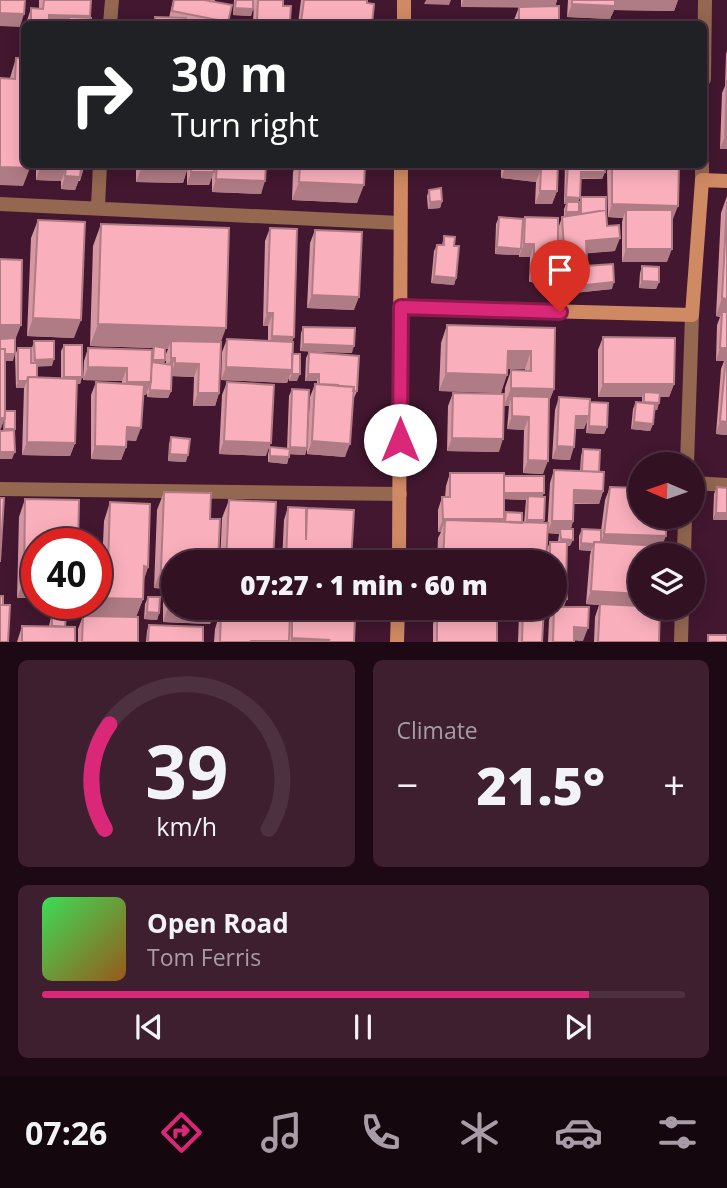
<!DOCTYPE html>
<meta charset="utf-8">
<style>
body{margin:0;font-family:"Open Sans",sans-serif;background:#3d1f30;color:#f1f3f6;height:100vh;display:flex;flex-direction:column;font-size:26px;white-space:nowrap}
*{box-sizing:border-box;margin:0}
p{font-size:23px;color:#a89da6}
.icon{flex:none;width:38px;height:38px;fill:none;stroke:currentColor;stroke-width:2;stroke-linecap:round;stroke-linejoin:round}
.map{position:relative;height:642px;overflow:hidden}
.details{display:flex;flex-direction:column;gap:18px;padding:18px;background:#1c0913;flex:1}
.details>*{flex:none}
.hud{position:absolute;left:21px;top:21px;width:686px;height:147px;border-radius:10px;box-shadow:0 4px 18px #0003,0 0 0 2px #4d3141;background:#202124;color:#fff;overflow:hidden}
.needle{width:46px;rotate:272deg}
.tools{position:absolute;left:628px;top:452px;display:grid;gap:14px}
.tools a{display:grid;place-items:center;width:77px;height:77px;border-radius:50%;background:#321123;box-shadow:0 4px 18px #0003,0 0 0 2px #4d3141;font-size:35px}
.speed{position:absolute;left:21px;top:528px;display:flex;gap:14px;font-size:35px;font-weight:700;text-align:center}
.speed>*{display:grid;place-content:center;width:91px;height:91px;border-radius:50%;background:#321123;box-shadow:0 4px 18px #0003,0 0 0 2px #4d3141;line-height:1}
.speed .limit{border:10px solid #d22;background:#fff;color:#111}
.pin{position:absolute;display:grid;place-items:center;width:60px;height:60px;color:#fff;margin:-72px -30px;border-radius:50% 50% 50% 0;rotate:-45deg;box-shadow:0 0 7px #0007}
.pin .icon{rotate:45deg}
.me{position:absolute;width:77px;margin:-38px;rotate:0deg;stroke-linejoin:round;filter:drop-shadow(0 0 5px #0008)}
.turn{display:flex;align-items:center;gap:24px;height:147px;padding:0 35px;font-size:32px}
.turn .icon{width:91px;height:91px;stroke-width:2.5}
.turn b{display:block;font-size:49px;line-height:60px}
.big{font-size:52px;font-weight:800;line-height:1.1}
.details .tile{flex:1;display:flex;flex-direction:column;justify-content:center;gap:10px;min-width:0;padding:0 24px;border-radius:10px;background:#3d1f30}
.details .dial{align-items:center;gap:0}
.dial svg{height:182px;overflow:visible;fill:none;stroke:#4d3141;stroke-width:7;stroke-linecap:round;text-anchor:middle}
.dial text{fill:#f1f3f6;stroke:none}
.song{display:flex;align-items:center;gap:21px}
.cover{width:84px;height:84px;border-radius:10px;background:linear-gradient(135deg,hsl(130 70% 55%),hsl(30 70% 35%))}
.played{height:7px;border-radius:4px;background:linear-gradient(90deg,#db2777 85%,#4d3141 85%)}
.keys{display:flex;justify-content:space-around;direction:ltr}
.heat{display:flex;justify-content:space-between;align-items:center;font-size:38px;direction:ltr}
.details .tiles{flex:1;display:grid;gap:18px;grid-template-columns:1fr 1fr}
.tile:last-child{grid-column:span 2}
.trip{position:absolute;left:161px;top:550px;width:406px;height:70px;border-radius:35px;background:#321123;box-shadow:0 4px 18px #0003,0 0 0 2px #4d3141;font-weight:800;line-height:70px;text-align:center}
.tab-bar{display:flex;height:112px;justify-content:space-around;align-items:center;background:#14070e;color:#a89da6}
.tab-bar .icon{width:49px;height:49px}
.tab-bar .selected{color:#db2777}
.tab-bar b{font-size:32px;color:#f1f3f6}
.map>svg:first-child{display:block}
</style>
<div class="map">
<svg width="727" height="642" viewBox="0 0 727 642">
<rect width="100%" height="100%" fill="#42172f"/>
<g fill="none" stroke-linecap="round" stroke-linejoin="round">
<path stroke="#936750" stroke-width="14" d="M110,24L112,0
M704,79L705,0
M702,180V164
M0,204L400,223
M98,207L100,164
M687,464L692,315
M693,483L727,485
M0,489L400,494
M684,555L685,516
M681,642L682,607"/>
<path stroke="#cf8963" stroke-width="14" d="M404,24V0
M401,307L692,315L702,180L727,181
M399,562L401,164
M397,642L398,607"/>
</g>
<path fill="#d797a2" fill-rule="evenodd" d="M39,0H91L89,18L91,24H26L31,8L39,9Z
M173,0H215L214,2L228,22L227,24H204L186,21V24H152L155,17L169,18Z
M234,0H253V9L251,16L233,15Z
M254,0H283V6L289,24H253Z
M301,0H367V3L372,24H298Z
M461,0H557L555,6L559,24H514V20L519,7H461Z
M568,0H678L674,11L614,10L610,19L567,17Z
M727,51V149H720L722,93L725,86L726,54Z
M16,58L23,186L10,78Z
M36,164H85L80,181H78L75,190L61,189V181L36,180Z
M136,164H266L261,194L212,192V176L209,185H187V170L183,183L136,182Z
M296,164H365L357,203L292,200L293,172Z
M501,164H558L557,191L552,204H535L536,182L501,178Z
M565,164H605V172L602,179H580L578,202L579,203L581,197L607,226L615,251L586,253L587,262L585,266L612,289L564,294L563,279L564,276H560L558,233L553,283L529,282L530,257H519V254V255L495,254L496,224L499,217L522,224L525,217L558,229L562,217H564V209L566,204H564Z
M610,164H679L667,262H622V222L623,218L608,217L607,171Z
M429,190L442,201L440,208L428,209L427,196Z
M727,196V435L716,434L721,369L724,361H716L717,325L720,317L716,316L721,213Z
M38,220L74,338L27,336L31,238Z
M101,224L221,342L219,393L215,406H193L194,377L171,376V391L168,398L147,397V392L146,395H143L136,441L126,440V447L121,460L91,459V395L96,382L122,383V381L83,380L84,361L88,348L152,352L153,348L90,346L93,246ZM165,349H168L166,354V364H164L165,360Z
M270,228L292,342V354L297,381H289V377L287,383L221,380L222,352L227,339L268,341V326H263L265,241Z
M315,230L354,310L307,308L310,243Z
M444,236L456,278L454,285L431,283L434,251L437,245H442Z
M642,266L659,282L656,289L639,288L640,273Z
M447,325L555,328L554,389L549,401L543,474L523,473L524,430L507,429L509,406H504L505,388L511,370L525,371V369H507L501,393L439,391L441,343Z
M303,327L352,353L300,351L301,333Z
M603,337L674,384L669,397H660L657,410L654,409L653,424L650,431L631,429L633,409L636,402L642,403V397H598V350Z
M34,341L52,366H37V377L61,378V351L64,345L82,377L80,384H76L75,443L70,456L22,455L24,388H16L15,355L18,348L32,363V348Z
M309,352L357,391L354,398H353L345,457L307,454V448L305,455L289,454L287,464L268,462V454L270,447L287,449L289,396L292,389L307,446L310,397L315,384H317V381H305L306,358Z
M227,382L266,456L219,454L222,395Z
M453,393L499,452L447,451L448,406Z
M559,397L589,404L607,427L604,434L586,433L587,421L584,429H575L570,460L552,459L555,410Z
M171,437L186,462L168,461L169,444Z
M583,449L599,472L603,491L599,504H574L573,521L571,529L570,546H567L566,585L564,606L555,562H547V549L550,542H558L559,534L547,533L550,483L554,470L580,471L581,456Z
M450,473L504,477L543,497V523L546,562H437L438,538L441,532H438V510L442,497H445L446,486ZM504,499L526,500L524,523H522L506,512L504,518Z
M610,487L661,549L640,555L659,642H594L595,617L599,605L586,604L590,555L591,551L579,550V536L582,529L601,531L605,500Z
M717,487L727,488L713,520L714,494Z
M164,492L173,562V607H216L210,624L163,622V603L168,589L154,588L157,510Z
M25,499L37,544V598H17L19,517Z
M229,500L273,562H220L222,518Z
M110,502L148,567L144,579L143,599L136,617L76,615V604H96L102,565L104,521Z
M288,507L306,512L307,508L351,562H282L284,520Z
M148,597L159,613L157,620L144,619L145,604Z
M51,604H70V611L67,618H66L65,627L75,642H17L22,626H49L51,617H49Z
M218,607H283L281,612L290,623L292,615L299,616L300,607H345V617L354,642H214L215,629L218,619Z
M434,607H515L513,612L497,611V642H433V624L437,611H494L434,610Z
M521,607H544L542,642H518L519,614Z
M553,607L583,641L574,640V642H548L549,620Z
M83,616L138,642H78V629Z
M149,625L203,642H146L147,631Z"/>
<path fill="#af7b84" d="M426,0H451L449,5L424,4Z
M463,0H557L555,8L461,7Z
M614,0H678L674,11L614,10L610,19L567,17L572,4Z
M235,8L253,9L251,16L233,15Z
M0,13L24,14L20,27L0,26Z
M49,15L90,16L87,24L69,17L66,24H46Z
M257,20L290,21L289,24H259V22L258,24H255Z
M301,22L362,24H301Z
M725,136H727V149H720Z
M506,165L541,169L536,182L501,178Z
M0,167L30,168L23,186L0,185Z
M40,167L66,168L61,181L36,180Z
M81,168H84L75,190L61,189L65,176Z
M141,169L187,170L183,183L136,182Z
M191,172H214L209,185H187Z
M581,172H605L602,179L578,178Z
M216,179L265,181L261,194L212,192Z
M299,182L364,185L357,203L292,200Z
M540,191H557L552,204H535Z
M566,197L580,198L577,205L564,204Z
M442,201L440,208L428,209L430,202Z
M612,204L678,206L673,219L626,218V210L623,218L608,217Z
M566,212H579L576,219L564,218Z
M620,238L615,251L581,254L586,241Z
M524,244H534L530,257H519Z
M497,247L521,249L519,255L495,254Z
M626,249H672L667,262H622Z
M587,262L582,275L566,272L564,276H560L565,263Z
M534,269L558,270L553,283L529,282Z
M434,276L456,278L454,285L431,283Z
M642,281L659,282L656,289L639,288Z
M614,282L612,289L564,294L566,287Z
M312,295L359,297L354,310L307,308Z
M722,298L727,299V317L722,312L720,317L716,316Z
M267,313H273L268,326H263Z
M33,318L81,320L74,338L27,336Z
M98,324L226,328L218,350L171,341L168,349L154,348V346L153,348L90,346Z
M0,325H21L14,343H0Z
M272,336L294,337L289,350L267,349Z
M303,344L354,346L352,353L300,351Z
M720,348H727V361L726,356L724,361H716Z
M508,351H531L525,369H501Z
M0,354H15L13,361H0Z
M171,358H175L170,371H166Z
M54,359L52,366L32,367L35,360Z
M153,360H165L163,367H151Z
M175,363L199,364L194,377L170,376Z
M88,367L127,368L122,381L83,380Z
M226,367L292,370L287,383L221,380Z
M446,373L507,375L501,393L439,391Z
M292,374H300L297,381H289Z
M308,374H319L317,381H305Z
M64,377H82L80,384H61Z
M18,381H27L24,388H16Z
M127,382H151L146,395H122Z
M603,384H674L669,397H644V392L642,397H598Z
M511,388L554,389L547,407L512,396L509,406H504Z
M150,390L171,391L168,398L147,397Z
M198,393H219L215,406H193Z
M644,402L659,403L657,410L641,409Z
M512,416L529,417L524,430L507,429Z
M576,416H589L584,429H571Z
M0,418H5L0,431Z
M720,421L727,422V435L716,434Z
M634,422L653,424L650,431L631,429Z
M589,426L607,427L604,434L586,433Z
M127,427L141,428L136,441L122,440Z
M452,438L503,439L499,452L447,451Z
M224,441L271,443L266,456L219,454Z
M312,441L350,444L345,457L307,454Z
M27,442L75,443L70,456L22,455Z
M95,446L126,447L121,460L91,459Z
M557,446L574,447L570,460L552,459Z
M290,447L307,448L305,455L287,454Z
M0,452H15L12,459H0Z
M170,454L188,455L186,462L168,461Z
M270,456L289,457L287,464L268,462Z
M528,460L548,461L543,474L523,473Z
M574,490L603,491L599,504L570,503Z
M504,493H544L541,500L528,496L526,500L501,499Z
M716,513H727V520H713Z
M443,519H504L499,532L445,520L441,532H438Z
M527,520H544L542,527H524Z
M552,521H573L569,534L560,529L559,534L547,533Z
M604,534L666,536L661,549L600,547Z
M561,539L573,540L570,546H558Z
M581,543L594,544L591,551L579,550Z
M144,566L148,567L142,585Z
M161,570L173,571V589L170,585L168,589L154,588Z
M24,580H37V598H17Z
M591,591L640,594V607L652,609L586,604Z
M96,598L143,599L136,617L76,615L80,604H96Z
M555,599H567L564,606H555Z
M169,604H173V607H216L210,624L163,622Z
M222,607H283L278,622L221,611L217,619Z
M435,607H515L513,612L434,610Z
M52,611H70L67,618H52V615L51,617H49Z
M147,612L159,613L157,620L144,619Z
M574,627L588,628L583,641L570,640Z
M292,638L329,640L328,642H290Z"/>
<path fill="#fab0bc" stroke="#af7b84" stroke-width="2" d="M0,0H25L24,14L0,13Z
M44,0H91L90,16L49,15V24H31V8L43,9Z
M174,0H204L232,5L228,22L172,11Z
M236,0H253V9L235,8Z
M258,0H283V6H291L290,21L257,20Z
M304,0H367V3L374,4L372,24L301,22Z
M572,0H615V6L572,4Z
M559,6V24H519V7Z
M69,17L91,18V24H69Z
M155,17L186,18V24H155Z
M259,22L282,24H259Z
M566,23L605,24H566Z
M16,58H24V164H30V168L0,167V78L15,79Z
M727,80V136H725Z
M40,164H85L84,168H81L80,177L65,176L66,168L40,167Z
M141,164H187V170L141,169Z
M192,164H214V172H191Z
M217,164H266L265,181L216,179Z
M300,164H365L364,185L299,182Z
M506,164H558L557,191H540L541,169Z
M568,164H605V172H581L580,198L566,197Z
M612,164H679L678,206L612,204Z
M441,188L442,201L430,202L429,190Z
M581,197H606V215V210L581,214Z
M567,202H579V212H566Z
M727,202V299L722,298Z
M606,210L607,226L619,225L620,238L586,241L587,262L565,263L562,217Z
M626,210H672V249H626Z
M499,217L523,219L521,249L497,247Z
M525,217L558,218V270L534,269V244H524Z
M38,220L85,222L81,320L33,318Z
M101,224L229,228L226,328L98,324Z
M270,228L297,229L294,337L272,336L273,313H267Z
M315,230L362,232L359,297L312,295Z
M444,236L455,237L454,246H459L456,278L434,276L437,245H444Z
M0,259L22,260L21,325H0Z
M613,264L614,282L566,287V272L586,271L585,266Z
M642,266L659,267V282L642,281Z
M722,312H727V348H720Z
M447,325L555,328L554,389L511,388V370L531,371V351H508L507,375L446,373Z
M303,327L355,328L354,346L303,344Z
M603,337L675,338L674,384H603Z
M15,338V354H5V349H0V339Z
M227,339L293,342L292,370L226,367Z
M34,341H54V359L35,360Z
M171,341L221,342L219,393H198L199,364L175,363V358H171Z
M64,345H82V377H64Z
M154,346L165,348V360H153Z
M18,348H31V363H37V377H28L27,381H18Z
M88,348L152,350L151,382H127V368L88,367Z
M0,349H5V418H0Z
M309,352L359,356L357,391H353L354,387L338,386V385L319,384V374H308Z
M292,354H300V374H292Z
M726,356H727V422L720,421Z
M152,362L172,365L171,391L150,390Z
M28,377L77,379L75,443L27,442Z
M96,382L144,385L141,428L127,427L126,447L95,446Z
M227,382L274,385L271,443L224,441Z
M315,384L354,387L350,444L312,441Z
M292,389L309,390L307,448L290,447Z
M644,392L660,393L659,403L644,402Z
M453,393L504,394L503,439L452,438Z
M512,396L549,397L548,461L528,460L529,417L512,416Z
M559,397L590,399L589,416H576L574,447L557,446Z
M590,402L608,403L607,427L589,426Z
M636,402L655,404L653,424L634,422Z
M5,411H15V429H4Z
M14,430L15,452H0V431Z
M171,437L190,439L188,455L170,454Z
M270,447L290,449L289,457L270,456Z
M583,449L600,450L599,472L582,471Z
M554,470L604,472L603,491L574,490L573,521H552Z
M450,473H504V519H443L442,497H450Z
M504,476H544V493H504Z
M610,487L640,488V516H666V536L604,534Z
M717,487L727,488V513H716Z
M164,492L211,493L210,519H220L218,562H173V571L161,570Z
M528,496L545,497L544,520H527Z
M0,498H4L0,562Z
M25,499L79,500L78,544H37V580H24Z
M229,500L276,502L273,562H226Z
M110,502L150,504L148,567L144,566L143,599L96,598V565H108Z
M288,507L306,508V540L307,508L354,510L351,562H286Z
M506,512L522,513V523L505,522Z
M445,520L548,523L546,562L443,561Z
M560,529H573V540L561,539Z
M582,529L601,530V542H594V544L581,543Z
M550,542H567L566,585H555V562H550Z
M594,542L660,546V555H640V594L591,591Z
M170,585H173V604H169Z
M555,588H566L567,599H555Z
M0,596H3V605H0Z
M148,597H160L159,613L147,612Z
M52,604H70V611H52Z
M600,604L640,606V607H660L659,642H598Z
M0,605H10L8,642H0Z
M302,607H345V617L301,616Z
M523,607H544L542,642H522Z
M554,607H589L588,628L574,627V642H553Z
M221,611L290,613L289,641H251L250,642H220Z
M437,611H497V642H437Z
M52,615H66L65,627L52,626Z
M292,615L355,618L354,642H328L329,640L292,638Z
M83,616L138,617V642H82Z
M149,625L203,627V642H148Z
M22,626L75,627V642H22Z
M708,635H727V642H708Z"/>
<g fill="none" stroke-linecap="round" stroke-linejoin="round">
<defs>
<path id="route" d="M400,440L401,307L560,312"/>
</defs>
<use href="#route" stroke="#8e194d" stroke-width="18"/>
<use href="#route" stroke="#db2777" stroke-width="12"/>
</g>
</svg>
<div class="tools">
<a><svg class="needle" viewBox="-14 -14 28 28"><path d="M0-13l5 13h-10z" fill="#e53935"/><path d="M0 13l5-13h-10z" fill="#a89da6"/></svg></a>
<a><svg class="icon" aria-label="layers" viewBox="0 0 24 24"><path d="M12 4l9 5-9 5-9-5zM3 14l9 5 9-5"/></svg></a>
</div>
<div class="speed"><div class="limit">40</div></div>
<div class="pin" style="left:560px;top:312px;background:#d93025"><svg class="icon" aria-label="arrive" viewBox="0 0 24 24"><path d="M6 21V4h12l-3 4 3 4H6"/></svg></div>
<svg class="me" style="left:400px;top:440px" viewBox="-20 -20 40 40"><circle r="19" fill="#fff"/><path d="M0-13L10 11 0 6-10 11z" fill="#db2777"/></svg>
<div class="trip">07:27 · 1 min · 60 m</div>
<div class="hud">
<div class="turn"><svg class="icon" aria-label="right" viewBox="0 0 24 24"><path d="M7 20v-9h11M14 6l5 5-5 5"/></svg><div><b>30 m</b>Turn right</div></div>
</div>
</div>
<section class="details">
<div class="tiles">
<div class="tile dial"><svg viewBox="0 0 100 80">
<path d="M14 69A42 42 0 1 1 86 69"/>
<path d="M14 69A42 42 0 0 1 16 23" stroke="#db2777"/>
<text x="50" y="56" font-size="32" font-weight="700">39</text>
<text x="50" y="72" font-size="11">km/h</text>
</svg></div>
<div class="tile"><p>Climate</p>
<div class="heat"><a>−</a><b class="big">21.5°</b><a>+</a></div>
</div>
<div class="tile">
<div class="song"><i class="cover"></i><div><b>Open Road</b><p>Tom Ferris</p></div></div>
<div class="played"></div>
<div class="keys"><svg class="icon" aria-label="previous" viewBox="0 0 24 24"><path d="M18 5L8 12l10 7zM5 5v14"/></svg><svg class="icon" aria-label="pause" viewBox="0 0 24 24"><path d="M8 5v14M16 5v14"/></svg><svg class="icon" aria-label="next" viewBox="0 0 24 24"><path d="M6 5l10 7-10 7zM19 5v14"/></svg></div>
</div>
</div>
</section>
<nav class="tab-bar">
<b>07:26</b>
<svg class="icon selected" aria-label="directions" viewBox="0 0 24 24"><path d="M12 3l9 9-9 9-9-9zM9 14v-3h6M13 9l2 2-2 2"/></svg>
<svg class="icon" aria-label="music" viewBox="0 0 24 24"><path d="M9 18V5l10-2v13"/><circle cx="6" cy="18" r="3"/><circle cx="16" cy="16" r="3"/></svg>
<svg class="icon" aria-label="phone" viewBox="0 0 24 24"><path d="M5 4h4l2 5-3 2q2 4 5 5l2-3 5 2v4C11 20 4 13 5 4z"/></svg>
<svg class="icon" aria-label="climate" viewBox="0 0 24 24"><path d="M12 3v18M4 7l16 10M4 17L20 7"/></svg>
<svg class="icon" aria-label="car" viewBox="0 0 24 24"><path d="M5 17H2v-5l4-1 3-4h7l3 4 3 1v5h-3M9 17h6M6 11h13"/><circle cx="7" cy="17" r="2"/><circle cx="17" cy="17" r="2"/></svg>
<svg class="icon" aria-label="filters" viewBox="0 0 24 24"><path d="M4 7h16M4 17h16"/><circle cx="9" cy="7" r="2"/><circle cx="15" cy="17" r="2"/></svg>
</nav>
